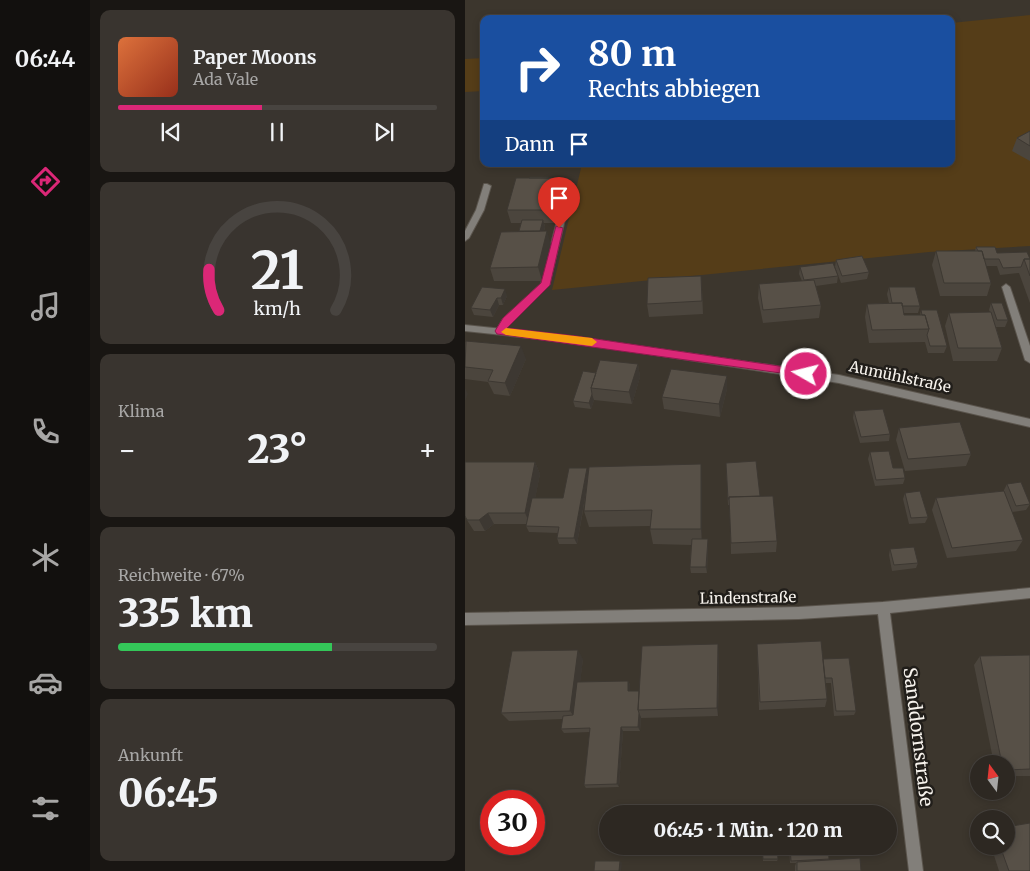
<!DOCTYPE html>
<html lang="de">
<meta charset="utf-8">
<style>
body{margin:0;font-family:Merriweather,serif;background:#39342f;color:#f1f3f6;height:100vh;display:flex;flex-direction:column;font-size:19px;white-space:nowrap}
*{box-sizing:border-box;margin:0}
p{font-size:16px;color:#a7a6a5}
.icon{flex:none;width:28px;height:28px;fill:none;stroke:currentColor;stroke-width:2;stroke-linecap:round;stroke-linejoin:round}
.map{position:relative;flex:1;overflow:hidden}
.panel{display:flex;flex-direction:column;gap:10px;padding:10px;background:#191613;width:375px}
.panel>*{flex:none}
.hud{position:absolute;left:15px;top:15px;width:475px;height:152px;border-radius:10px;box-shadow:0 2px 8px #0003,0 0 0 1px #484440;background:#1a4fa0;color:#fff;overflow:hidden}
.needle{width:32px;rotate:345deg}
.buttons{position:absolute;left:505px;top:755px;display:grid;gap:10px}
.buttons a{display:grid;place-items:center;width:45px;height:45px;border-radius:50%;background:#2d2822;box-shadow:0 2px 8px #0003,0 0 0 1px #484440;font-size:25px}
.speed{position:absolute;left:15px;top:790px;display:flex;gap:10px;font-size:25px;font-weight:700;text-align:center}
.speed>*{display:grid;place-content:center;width:65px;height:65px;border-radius:50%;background:#2d2822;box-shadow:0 2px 8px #0003,0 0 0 1px #484440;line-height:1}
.speed .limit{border:8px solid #d22;background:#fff;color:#111}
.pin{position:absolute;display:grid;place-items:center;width:42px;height:42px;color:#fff;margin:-51px -21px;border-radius:50% 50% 50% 0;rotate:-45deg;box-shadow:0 0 5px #0007}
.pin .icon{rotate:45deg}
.me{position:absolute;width:55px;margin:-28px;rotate:278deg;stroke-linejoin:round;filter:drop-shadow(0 0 4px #0008)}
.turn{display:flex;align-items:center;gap:18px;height:105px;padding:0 25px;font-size:22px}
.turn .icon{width:65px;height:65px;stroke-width:2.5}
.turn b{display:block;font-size:35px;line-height:42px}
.then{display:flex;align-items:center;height:48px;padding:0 25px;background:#0003;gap:10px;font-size:19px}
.big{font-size:38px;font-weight:800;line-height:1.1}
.panel .tile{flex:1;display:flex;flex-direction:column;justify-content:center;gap:8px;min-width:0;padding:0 18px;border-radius:10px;background:#39342f}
.panel .dial{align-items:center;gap:0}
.dial svg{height:130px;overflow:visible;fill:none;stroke:#484440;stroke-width:7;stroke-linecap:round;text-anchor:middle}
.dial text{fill:#f1f3f6;stroke:none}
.song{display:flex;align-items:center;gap:15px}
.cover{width:60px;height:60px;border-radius:8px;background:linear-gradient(135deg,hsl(20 70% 55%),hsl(10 70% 35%))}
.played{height:5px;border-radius:2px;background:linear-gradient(90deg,#db2777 45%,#484440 45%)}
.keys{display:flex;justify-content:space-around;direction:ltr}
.heat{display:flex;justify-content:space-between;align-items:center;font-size:28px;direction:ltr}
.charge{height:8px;border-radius:4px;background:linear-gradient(90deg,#34c759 67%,#484440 0)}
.trip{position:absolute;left:134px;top:805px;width:298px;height:50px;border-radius:25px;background:#2d2822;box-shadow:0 2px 8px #0003,0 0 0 1px #484440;font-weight:800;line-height:50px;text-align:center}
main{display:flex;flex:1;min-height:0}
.tabs{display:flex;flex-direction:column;width:90px;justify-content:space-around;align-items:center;background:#12100e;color:#a7a6a5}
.tabs .icon{width:35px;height:35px}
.tabs .on{color:#db2777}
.tabs b{font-size:22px;color:#f1f3f6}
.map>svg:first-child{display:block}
</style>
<main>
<nav class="tabs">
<b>06:44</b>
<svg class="icon on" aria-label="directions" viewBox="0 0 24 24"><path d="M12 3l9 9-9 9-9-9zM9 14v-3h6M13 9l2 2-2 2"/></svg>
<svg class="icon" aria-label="music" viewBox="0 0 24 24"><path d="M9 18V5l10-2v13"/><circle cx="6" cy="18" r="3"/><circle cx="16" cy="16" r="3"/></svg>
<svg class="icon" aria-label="phone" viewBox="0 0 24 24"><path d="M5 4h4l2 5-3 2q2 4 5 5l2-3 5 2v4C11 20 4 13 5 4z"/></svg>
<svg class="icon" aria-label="climate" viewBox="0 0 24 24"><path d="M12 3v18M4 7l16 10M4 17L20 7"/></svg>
<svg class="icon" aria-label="car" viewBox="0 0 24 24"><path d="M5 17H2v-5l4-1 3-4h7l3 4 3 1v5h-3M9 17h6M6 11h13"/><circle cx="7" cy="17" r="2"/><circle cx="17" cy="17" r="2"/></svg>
<svg class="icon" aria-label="filters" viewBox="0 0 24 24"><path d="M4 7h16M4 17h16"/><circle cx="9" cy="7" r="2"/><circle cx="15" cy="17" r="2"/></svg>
</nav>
<section class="panel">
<div class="tile">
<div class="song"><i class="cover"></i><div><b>Paper Moons</b><p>Ada Vale</p></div></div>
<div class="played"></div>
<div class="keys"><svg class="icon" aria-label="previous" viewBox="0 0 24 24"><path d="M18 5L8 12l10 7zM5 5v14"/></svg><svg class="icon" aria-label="pause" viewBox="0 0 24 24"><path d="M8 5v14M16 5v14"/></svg><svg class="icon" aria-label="next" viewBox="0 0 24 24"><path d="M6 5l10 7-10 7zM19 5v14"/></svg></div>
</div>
<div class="tile dial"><svg viewBox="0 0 100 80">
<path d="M14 69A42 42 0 1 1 86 69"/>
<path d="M14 69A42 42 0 0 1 8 44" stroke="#db2777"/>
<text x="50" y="56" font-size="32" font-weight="700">21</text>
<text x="50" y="72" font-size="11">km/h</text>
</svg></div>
<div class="tile"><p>Klima</p>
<div class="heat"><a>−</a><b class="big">23°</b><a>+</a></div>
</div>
<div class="tile"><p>Reichweite · 67%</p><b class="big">335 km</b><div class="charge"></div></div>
<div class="tile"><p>Ankunft</p><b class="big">06:45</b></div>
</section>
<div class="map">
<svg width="565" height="871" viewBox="0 0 565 871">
<rect width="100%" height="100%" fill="#3c362d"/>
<path fill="#553d18" d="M565,15V246L464,252L87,290L117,164H486V23Z
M19,58V91L0,92V59Z"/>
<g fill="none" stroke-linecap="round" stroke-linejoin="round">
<defs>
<path id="lane" d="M19,184H22L26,186L19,210L4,238L0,241V231L11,210Z
M100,189H106L107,191L84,285L44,323L38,333H32L31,331L38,319L76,284Z
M541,284L545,287L565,346V363L560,360L537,287Z"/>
<path id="street" d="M0,325L111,337L374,375L565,419V427L374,383L111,343L0,331Z
M565,588V598L425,613L458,871H444L413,614L334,619L0,625V613L334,607L418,602Z"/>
</defs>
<use href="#lane" stroke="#5a544c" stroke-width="2"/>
<use href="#street" stroke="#5a544c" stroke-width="2"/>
<use href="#lane" fill="#827f7a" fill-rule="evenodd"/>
<use href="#street" fill="#827f7a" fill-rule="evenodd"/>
</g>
<path fill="#4b453d" d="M565,131V161L547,151L552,138Z
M85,178H94L97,191L90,223H79L80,227L79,231L86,245L77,281H29L25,268L54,231L56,223H46L42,210Z
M511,247L532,253L565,259V303L554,273L535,275L532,266H521L526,283L522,296H475L467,265L471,251H510Z
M371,260L404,272L402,279L376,283L370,267Z
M335,267L373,276L372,283L351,286L356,305L354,318L298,323L293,298L294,284L337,281L334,274Z
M17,287L42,296L38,305H34L28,317L9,315L6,308Z
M424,287L455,306L453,313H439V315H455L456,310L482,346L479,353H463L460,342L404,343L400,317L402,304L424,303L422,294Z
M237,289L238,314L184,317L182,304Z
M526,303L543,320L540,327H531L537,348L532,361H488L480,326L484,313L525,312L524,310Z
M0,342L61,359L45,396L29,394L23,382L0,379Z
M173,364L175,377L167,404L129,400L126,409L110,407L108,401L131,373Z
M262,389L255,417L199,409L197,397Z
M389,411L425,434L424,441L395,443L388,418Z
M434,428L506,454L501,466L440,471L431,440Z
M405,452L428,468L440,478L438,484L410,486L403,459Z
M70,462L75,474L70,498H98L124,472L237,481V539L243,545L242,573H226L225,567L226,545L188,544L185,529V526L124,527L119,511L122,489L112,544H94L92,538L93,533L64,532L61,526V524H29L20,531H9L0,517Z
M261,463L295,496L312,541L311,552L266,554L265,505H263Z
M542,484L565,504L561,510L547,512L558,540L551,551L482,558L467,510L471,498L539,491V490Z
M440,493L463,517L460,523L444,524L438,499Z
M425,549L453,563L451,568L427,571L424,555Z
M292,644L358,659L391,711L389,715L369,716L366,683H361L362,699L360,707L294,710Z
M254,653L253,716L176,718V717L175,731H158L154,787L121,788L119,785L125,732L99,733L96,729L98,719L44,721L36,713L118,659L115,682L163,681L165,685V691H174Z
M565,655V776H541V764H529L509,665L515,656Z
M297,846L313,859L312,861H298Z
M324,846H363L364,860L396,871H330V866L331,863H325Z
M526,846H541L565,871H534Z"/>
<path fill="#3d3832" d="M94,178L97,191L90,223L86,210Z
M78,220L80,227L76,240L74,233Z
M82,231L86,245L77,281L73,267Z
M40,289L42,296L38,305L36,298Z
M32,298L34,305L28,317L25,310Z
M56,346L61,359L45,396L40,383Z
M173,364L175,377L167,404L164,392Z
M262,376V389L255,417L254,404Z
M0,388L3,394L0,401Z
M127,394L129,400L126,409L124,403Z
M70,462L75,474L65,524L60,513Z
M236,464L237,481V545L236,529Z
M122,468L124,474L112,544L109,538Z
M23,513L29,524L20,531L14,520Z
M243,539V545L242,573L241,567Z
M253,644L254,653L253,716L252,708Z
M113,650L118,659L111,719L105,711Z
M163,681L165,685V695L163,691Z
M174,713L176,717L175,731L173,727Z
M156,727L158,731L154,787L152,784Z
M155,861L157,863L156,871H154Z"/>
<path fill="#575047" stroke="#3d3832" d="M565,131V146L552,138Z
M65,177H84V178H64Z
M51,178H94L86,210H42Z
M57,220H78L75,231H54Z
M82,231L73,267L25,268L36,232Z
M511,247H530L532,253L562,252L565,259H559L556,267L538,268L534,259H519L517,251H513Z
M471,251H517L526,283H479Z
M397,256L404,272L377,276L371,260Z
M559,259H565V276Z
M368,263L373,276L339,280L335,267Z
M236,276L237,301L182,304L183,278Z
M349,280L356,305L298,310L294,284Z
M17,287L40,289L36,298H32L25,310L6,308Z
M424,287H450L455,306H437V303H427Z
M437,303L439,315H460L464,329L407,330L402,304Z
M526,303H537L543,320H532Z
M456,310H472L482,346H465L462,335L464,329L460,315H457Z
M526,312L537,348H493L484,313Z
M1,341L56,346L40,383L23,381L28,370L0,367Z
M135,360L173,364L164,392L126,388Z
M206,369L262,376L254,404L197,397Z
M118,371L131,373L126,388L127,394L124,403L108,401Z
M418,409L425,434L396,437L389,411Z
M495,422L506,454L443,459L434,428Z
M424,451L428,468H438L440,478L411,480L405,452Z
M291,461L295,496L264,497V499H263L261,463Z
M0,462H70L60,513H23L14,520H2L0,516Z
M236,464V529H185L187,510L119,511L124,467Z
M104,468H122L109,538H92L94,527L61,526L67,498H98Z
M556,482L565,504L551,506L542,484Z
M455,491L463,517L446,518L440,493Z
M539,491L558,540L487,548L471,498Z
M308,496L312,541L266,543L264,497Z
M227,539H243L241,567H225Z
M449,547L453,563L429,565L425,549Z
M356,641L362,699L295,702L292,644Z
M253,644L252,708L173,710L177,646Z
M113,650L105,711L36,713L47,651Z
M565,655V769L541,770V764H537L515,656Z
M384,658L391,711H371L367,678H360L358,659Z
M163,681V691H174L173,710L174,713L173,727H156L152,784L119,785L125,728L96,729L98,716L108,715L112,682Z
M565,823V871H544L535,846H541V827Z
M297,846H312L313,859H298Z
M325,846H363L364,859L326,861Z
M395,858L396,871H332V862Z
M130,861H155L154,871H129Z"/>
<path fill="#db2777" stroke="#8e194d" d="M91,226L98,228L85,285L42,328L111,336L341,370L345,371V377L32,334L30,331L38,318L76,283Z"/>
<path fill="#f59e0b" d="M41,328L127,338L132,342L127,346L41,335L36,332Z"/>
<g text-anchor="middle" stroke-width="5" stroke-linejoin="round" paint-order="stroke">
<g font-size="15" fill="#f7f3ed" stroke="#211e1a">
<text transform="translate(435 377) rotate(12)" y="5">Aumühlstraße</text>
<text transform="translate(283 598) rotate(-1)" y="5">Lindenstraße</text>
</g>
<g font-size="18" fill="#f7f3ed" stroke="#211e1a">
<text transform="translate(453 737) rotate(83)" y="6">Sanddornstraße</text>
</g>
</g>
</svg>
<div class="buttons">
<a><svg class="needle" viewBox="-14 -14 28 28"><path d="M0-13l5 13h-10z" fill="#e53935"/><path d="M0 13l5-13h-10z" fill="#a7a6a5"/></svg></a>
<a><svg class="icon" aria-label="search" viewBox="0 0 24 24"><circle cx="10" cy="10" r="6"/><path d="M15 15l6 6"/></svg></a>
</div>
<div class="speed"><div class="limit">30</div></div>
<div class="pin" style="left:94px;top:228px;background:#d93025"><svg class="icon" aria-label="arrive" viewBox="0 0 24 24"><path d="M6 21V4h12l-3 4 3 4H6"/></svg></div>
<svg class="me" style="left:341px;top:374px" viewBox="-20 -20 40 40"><circle r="17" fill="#db2777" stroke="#fff" stroke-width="3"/><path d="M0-11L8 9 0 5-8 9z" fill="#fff"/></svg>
<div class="trip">06:45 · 1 Min. · 120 m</div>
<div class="hud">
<div class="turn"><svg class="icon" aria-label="right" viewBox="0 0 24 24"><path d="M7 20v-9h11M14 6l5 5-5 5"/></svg><div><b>80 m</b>Rechts abbiegen</div></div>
<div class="then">Dann<svg class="icon" aria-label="arrive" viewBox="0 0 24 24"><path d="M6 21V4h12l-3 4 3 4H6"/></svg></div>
</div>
</div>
</main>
